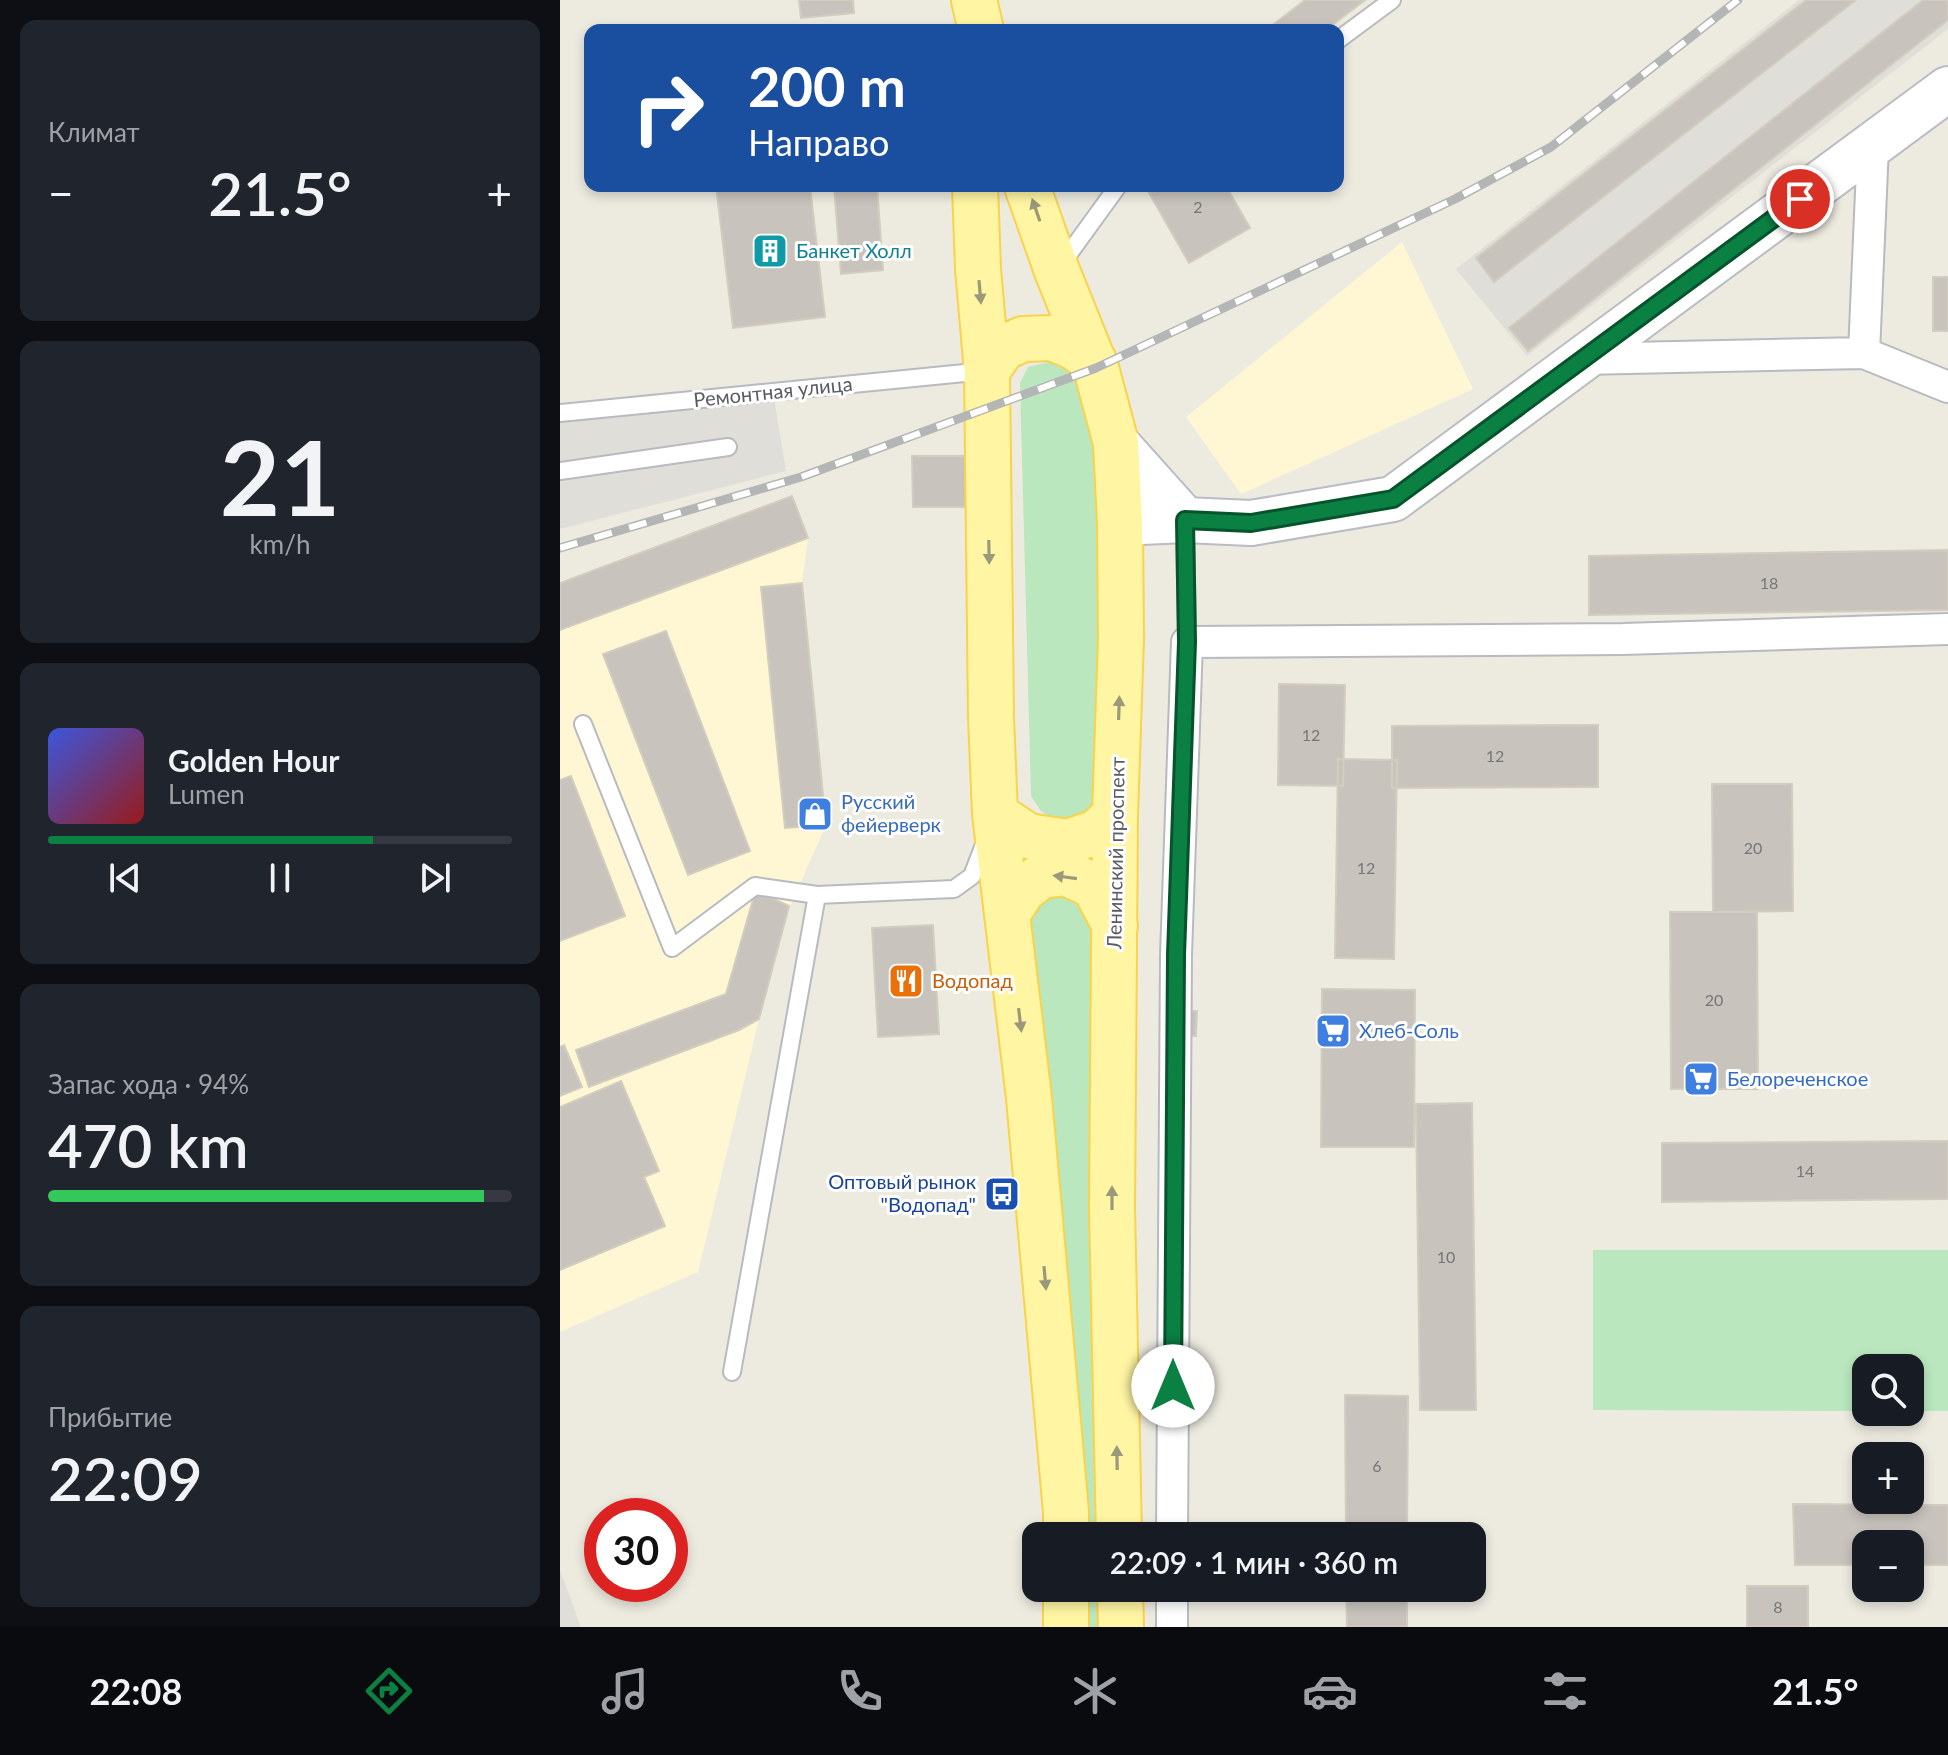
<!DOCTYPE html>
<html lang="ru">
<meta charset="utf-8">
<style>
body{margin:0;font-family:Lato,sans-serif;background:#20242c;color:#f1f3f6;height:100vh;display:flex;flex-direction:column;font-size:30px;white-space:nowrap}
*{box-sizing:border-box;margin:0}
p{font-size:26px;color:#9ea1a6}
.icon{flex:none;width:44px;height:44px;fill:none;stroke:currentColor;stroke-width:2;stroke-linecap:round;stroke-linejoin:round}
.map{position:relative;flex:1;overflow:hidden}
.details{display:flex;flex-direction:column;gap:20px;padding:20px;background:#0d0f14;width:560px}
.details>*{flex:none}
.banner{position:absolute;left:24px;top:24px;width:760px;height:168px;border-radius:16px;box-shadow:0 4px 12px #0003;background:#1a4fa0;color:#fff;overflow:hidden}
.controls{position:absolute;left:1292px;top:1354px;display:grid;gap:16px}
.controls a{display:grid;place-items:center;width:72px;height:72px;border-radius:16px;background:#171b24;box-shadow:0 4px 12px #0003;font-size:40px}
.speed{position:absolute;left:24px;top:1498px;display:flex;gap:16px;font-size:40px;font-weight:700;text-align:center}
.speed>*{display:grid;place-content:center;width:104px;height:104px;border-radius:50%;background:#171b24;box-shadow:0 4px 12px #0003;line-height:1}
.speed .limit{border:12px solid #d22;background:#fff;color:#111}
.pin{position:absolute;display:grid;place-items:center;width:68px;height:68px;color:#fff;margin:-34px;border:4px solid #fff;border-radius:50%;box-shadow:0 2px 8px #0007}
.me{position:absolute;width:88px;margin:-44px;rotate:0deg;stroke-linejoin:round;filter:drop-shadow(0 0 6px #0008)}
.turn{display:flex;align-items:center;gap:28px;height:168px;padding:0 32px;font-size:36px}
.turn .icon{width:104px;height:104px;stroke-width:2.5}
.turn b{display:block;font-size:56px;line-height:68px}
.big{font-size:60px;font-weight:600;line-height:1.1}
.details .card{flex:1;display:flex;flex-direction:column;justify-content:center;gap:12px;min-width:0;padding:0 28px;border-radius:16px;background:#20242c}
.details .dial{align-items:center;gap:0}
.dial b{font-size:104px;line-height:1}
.song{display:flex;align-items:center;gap:24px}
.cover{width:96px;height:96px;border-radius:12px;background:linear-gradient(135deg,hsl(230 70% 55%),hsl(0 70% 35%))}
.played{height:8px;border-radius:4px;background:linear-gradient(90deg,#0b8043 70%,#363941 70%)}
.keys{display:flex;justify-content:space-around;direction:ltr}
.heat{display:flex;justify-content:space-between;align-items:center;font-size:44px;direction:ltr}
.charge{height:12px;border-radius:6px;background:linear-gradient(90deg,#34c759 94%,#363941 0)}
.trip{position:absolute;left:462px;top:1522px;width:464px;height:80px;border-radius:16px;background:#171b24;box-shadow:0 4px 12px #0003;font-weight:600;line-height:80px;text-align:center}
.dock{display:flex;height:128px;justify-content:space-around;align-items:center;background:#090b0e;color:#9ea1a6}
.dock .icon{width:56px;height:56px}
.dock .on{color:#0b8043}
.dock b{font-size:36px;color:#f1f3f6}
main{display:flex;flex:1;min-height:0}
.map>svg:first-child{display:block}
</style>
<main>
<section class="details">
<div class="card"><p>Климат</p>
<div class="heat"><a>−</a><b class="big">21.5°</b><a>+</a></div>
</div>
<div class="card dial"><b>21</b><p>km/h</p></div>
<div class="card">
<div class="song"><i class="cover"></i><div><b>Golden Hour</b><p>Lumen</p></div></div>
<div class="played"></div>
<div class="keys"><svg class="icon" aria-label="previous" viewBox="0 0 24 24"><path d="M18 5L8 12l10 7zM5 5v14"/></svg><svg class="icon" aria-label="pause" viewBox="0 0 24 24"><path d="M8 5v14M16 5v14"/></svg><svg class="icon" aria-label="next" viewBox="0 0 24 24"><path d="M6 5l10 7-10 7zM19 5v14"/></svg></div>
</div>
<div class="card"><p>Запас хода · 94%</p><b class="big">470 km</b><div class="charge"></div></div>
<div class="card"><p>Прибытие</p><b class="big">22:09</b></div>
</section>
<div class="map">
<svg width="1388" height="1627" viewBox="0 0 1388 1627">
<rect width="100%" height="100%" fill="#edebe0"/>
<path fill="#fff7d3" d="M842,242L913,389L681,494L626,417Z
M232,496L248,538L242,583L266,825L227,913L199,1019L138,1272L0,1332V583Z"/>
<path fill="#e0ded8" d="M1239,0H1388V29L967,356L896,269Z
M213,392L226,471L0,529V417Z
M0,1570L21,1627H0Z"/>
<path fill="#bae7bd" d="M501,359L516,365L541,421L548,815L499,823L481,811L471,796L460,383L468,367Z
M512,889L540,923L551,1536H506L460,911L475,895Z
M1033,1250H1388V1411H1350V1368H1306V1411L1033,1410Z
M506,1588H552L553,1627H506Z"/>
<path fill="#c8c4bd" stroke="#d2cdbe" stroke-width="2" d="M239,0H293L294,13L241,18Z
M745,0H805L766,30H706Z
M1246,0H1296L934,282L916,258Z
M1363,0H1388V20L968,351L949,328Z
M302,27L303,30H259Z
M156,186H250L265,317L173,328Z
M274,186H317L323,270L281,274Z
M585,186H666L690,228L629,263Z
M1373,277H1388V331H1373Z
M352,456H410V507H353Z
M232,496L248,538L0,630V583Z
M1388,550V610L1029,615V556Z
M242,583L266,825L225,828L201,587Z
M106,631L190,851L128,875L43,654Z
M719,684L785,685L783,786L718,785Z
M1038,725V787L832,788V726Z
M778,759L837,760L834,959L775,958Z
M11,776L65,916L0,941V780Z
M1152,784H1232L1233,911L1153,912Z
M199,892L229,906L199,1019L179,1030L29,1087L16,1050L166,994L194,896Z
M1110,912H1197L1198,1089H1111Z
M373,925L379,1034L318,1037L312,928Z
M762,989L855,990L854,1147H761Z
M619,1011H637L636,1036H618Z
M4,1045L22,1087L0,1096V1047Z
M61,1081L99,1171L84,1177L105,1226L0,1270V1107Z
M912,1103L916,1410H860L856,1104Z
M1388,1141V1199L1102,1202V1143Z
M785,1395L848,1396L847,1536H786Z
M1233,1504L1388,1505V1565H1350V1544H1306V1565H1235Z
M1187,1586H1248V1627H1187Z
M786,1588H847V1627H787Z"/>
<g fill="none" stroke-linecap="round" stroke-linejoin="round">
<defs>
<path id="lane" d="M778,40L832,0
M500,266L558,186
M0,413L425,371
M0,471L168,447
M625,520L627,642
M23,724L112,948L195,886L257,895L394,889L412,876L425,842
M172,1372L257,895"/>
<path id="street" d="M1304,353L1313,146
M1022,359L1304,353L1388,387
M612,1536L616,955L627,642L1063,639L1388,629
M612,1627V1588"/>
<path id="secondary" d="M556,443L625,520
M560,523L625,520L691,523L833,499L1388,89"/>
<path id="primary" d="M414,0L421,30
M415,186L418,269L427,371L431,717L435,814L469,1098L506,1512V1536
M467,186L497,271L536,368L556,443L560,523L561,639L555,815L552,1208L559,1536
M427,371L443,348L463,339L492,338L512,346L534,361
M435,814L468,836L507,842L537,832L555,815
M447,915L462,891L481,876L506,873L534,886L555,926
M560,1588L561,1627
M506,1627V1588"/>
</defs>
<use href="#lane" stroke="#b8bac0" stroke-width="20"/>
<use href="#street" stroke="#b8bac0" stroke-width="34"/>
<use href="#secondary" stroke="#b9bcc3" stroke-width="48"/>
<use href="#primary" stroke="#f9d34c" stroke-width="48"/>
<use href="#lane" stroke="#fff" stroke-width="16"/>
<use href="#street" stroke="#fff" stroke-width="30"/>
<use href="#secondary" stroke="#fff" stroke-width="44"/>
<use href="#primary" stroke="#fff5a3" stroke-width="44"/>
<defs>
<path id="rail" d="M0,548L241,477L536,368L895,199L991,147L1178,0"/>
</defs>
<use href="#rail" stroke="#b4b5b5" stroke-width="9"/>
<use href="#rail" stroke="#fff" stroke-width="6" stroke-dasharray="18" stroke-linecap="butt"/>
</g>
<defs><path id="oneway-solid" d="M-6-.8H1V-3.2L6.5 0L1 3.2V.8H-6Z" transform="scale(2)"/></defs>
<g fill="#9b997c">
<use href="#oneway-solid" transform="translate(476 210) rotate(-109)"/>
<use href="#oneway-solid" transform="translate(420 292) rotate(85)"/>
<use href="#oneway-solid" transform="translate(429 552) rotate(89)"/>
<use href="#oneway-solid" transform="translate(559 708) rotate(-88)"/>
<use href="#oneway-solid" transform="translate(505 877) rotate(-172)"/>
<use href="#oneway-solid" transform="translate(460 1020) rotate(83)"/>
<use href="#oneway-solid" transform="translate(552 1198) rotate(-90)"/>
<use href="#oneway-solid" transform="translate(485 1278) rotate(85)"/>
<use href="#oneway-solid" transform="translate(557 1458) rotate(-91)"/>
</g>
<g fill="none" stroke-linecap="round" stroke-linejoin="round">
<defs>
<path id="route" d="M613,1386L616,955L627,642L625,520L691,523L833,499L1240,199"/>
</defs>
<use href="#route" stroke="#07532c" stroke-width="20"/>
<use href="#route" stroke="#0b8043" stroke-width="14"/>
</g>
<defs>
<symbol id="building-square" viewBox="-11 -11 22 22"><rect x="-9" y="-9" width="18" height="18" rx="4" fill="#0f9aa8" stroke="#fff"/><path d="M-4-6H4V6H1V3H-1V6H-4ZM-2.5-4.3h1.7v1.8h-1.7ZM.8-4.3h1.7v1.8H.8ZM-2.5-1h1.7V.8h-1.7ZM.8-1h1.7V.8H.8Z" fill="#fff"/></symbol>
<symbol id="shop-square" viewBox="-11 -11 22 22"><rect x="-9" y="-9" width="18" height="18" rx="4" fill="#3f7fe0" stroke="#fff"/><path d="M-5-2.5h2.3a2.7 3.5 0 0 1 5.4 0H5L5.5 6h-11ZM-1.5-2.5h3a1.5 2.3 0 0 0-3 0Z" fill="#fff"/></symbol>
<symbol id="restaurant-square" viewBox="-11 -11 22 22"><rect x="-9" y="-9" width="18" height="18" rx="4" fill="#e8710a" stroke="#fff"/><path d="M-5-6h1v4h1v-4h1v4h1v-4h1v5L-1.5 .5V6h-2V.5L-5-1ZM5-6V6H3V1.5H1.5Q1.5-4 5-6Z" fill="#fff"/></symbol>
<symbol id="supermarket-square" viewBox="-11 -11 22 22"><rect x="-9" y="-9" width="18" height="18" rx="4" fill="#3f7fe0" stroke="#fff"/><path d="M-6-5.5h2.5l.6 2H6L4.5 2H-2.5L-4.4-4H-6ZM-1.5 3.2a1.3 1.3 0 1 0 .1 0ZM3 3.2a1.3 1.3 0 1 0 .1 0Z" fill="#fff"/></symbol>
<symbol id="bus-square" viewBox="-11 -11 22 22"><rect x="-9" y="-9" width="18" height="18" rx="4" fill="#1a4fb4" stroke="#fff"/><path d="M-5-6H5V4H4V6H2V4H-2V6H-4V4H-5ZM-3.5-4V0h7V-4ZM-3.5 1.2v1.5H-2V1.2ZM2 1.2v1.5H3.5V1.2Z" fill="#fff"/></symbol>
</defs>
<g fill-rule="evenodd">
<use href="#building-square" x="190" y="231" width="40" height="40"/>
<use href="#shop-square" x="235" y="794" width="40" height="40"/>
<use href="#restaurant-square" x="326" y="961" width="40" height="40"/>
<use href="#supermarket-square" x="753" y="1011" width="40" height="40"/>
<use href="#supermarket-square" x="1121" y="1059" width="40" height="40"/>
<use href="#bus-square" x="422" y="1174" width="40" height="40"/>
</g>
<g text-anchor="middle" stroke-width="6" stroke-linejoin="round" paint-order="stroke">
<g font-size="16" fill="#757679">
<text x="638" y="213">2</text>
<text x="1209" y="589">18</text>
<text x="751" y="741">12</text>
<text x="935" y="762">12</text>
<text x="1193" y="854">20</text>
<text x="806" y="874">12</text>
<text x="1154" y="1006">20</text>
<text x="1245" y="1177">14</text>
<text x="886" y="1263">10</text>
<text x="817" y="1472">6</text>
<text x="1218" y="1613">8</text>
</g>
<g font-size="20" fill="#0d838f" stroke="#fff" text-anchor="start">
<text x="236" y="258">Банкет Холл</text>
</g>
<g font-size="20" fill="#595c62" stroke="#fff">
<text transform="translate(213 392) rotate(-6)" y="7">Ремонтная улица</text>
<text transform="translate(556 853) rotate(-89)" y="7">Ленинский проспект</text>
</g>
<g font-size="20" fill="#366cbe" stroke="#fff" text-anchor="start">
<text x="281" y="809">Русский<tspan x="281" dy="23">фейерверк</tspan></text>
<text x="799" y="1038">Хлеб-Соль</text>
<text x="1167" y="1086">Белореченское</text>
</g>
<g font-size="20" fill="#c56008" stroke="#fff" text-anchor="start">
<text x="372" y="988">Водопад</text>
</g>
<g font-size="20" fill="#164399" stroke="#fff" text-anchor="end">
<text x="416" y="1189">Оптовый рынок<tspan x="416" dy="23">"Водопад"</tspan></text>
</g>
</g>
</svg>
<div class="controls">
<a><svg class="icon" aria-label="search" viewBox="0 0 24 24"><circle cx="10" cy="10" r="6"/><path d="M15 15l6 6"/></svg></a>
<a>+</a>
<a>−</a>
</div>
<div class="speed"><div class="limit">30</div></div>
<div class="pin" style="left:1240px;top:199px;background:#d93025"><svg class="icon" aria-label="arrive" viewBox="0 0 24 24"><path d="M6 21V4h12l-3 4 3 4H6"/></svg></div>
<svg class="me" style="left:613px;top:1386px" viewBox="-20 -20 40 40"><circle r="19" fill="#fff"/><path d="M0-13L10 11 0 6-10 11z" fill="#0b8043"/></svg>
<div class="trip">22:09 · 1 мин · 360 m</div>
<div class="banner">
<div class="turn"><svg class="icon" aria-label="right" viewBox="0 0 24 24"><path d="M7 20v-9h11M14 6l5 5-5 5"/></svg><div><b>200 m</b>Направо</div></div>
</div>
</div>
</main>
<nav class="dock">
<b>22:08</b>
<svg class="icon on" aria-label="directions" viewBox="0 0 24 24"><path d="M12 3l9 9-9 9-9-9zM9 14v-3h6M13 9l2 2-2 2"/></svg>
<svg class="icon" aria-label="music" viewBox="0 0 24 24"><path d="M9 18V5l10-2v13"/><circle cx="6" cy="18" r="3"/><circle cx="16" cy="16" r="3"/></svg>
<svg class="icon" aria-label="phone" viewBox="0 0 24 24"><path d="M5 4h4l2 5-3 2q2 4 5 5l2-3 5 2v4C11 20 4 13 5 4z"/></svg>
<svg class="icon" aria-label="climate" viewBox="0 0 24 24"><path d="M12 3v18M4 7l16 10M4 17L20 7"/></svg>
<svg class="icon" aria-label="car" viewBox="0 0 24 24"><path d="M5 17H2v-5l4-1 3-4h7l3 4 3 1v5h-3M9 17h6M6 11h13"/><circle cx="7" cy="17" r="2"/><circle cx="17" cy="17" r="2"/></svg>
<svg class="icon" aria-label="filters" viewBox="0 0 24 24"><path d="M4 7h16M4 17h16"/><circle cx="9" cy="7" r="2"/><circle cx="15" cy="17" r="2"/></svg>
<b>21.5°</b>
</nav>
